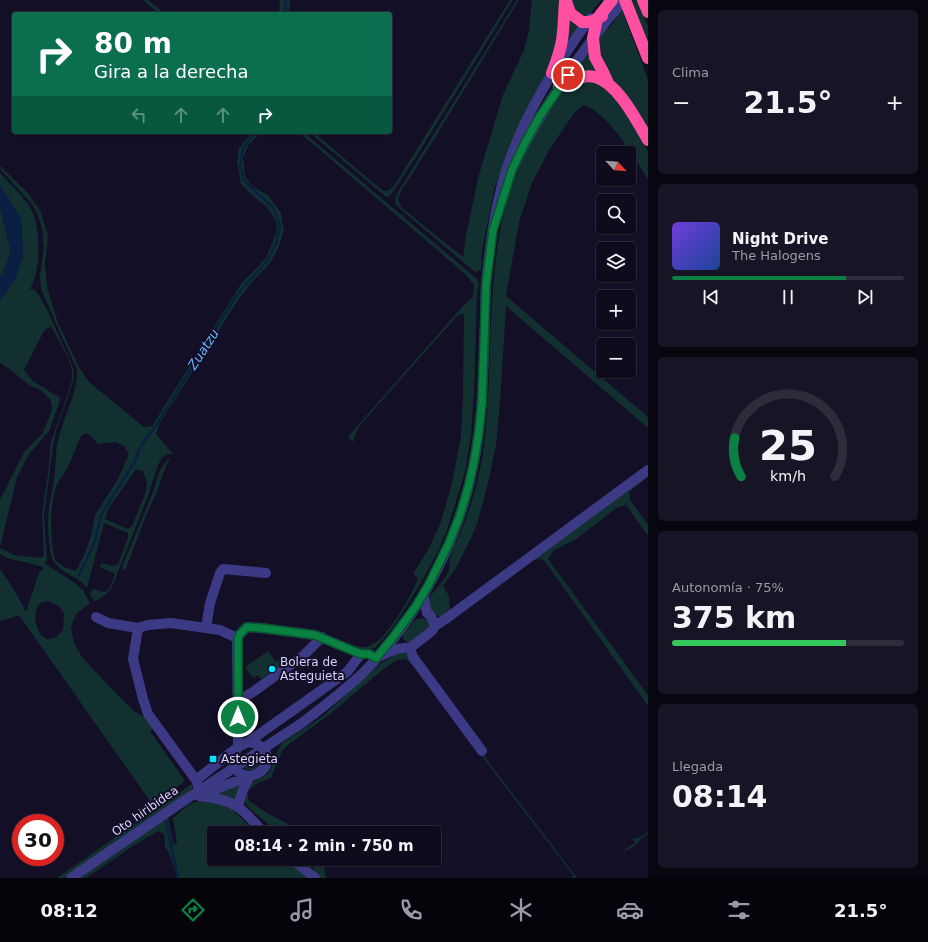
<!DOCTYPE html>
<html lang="es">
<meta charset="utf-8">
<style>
body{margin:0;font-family:"DejaVu Sans",sans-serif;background:#171425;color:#f1f3f6;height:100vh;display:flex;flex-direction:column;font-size:15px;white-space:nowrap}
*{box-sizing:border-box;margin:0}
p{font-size:13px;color:#9b9ba3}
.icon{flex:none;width:22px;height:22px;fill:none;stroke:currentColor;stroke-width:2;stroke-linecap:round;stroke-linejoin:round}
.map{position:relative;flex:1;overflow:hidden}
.panel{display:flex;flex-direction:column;gap:10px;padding:10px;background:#08060f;width:280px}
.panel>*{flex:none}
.banner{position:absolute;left:12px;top:12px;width:380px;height:122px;border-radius:4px;box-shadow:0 1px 3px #0004,0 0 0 1px #2e2b3b;background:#0b6e4f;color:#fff;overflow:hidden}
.needle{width:26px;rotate:116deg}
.tools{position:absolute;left:596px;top:146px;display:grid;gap:8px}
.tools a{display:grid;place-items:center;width:40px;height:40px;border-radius:4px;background:#0e0b1c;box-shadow:0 1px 3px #0004,0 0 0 1px #2e2b3b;font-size:20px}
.speed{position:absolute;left:12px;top:814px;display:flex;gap:8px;font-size:20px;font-weight:700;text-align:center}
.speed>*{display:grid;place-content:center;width:52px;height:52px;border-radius:50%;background:#0e0b1c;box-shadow:0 1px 3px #0004,0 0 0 1px #2e2b3b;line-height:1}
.speed .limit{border:6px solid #d22;background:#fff;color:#111}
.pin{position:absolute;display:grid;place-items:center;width:34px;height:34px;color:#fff;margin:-17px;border:2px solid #fff;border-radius:50%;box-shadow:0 1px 4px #0007}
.me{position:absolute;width:44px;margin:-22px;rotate:0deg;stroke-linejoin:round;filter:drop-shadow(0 0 3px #0008)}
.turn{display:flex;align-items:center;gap:14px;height:84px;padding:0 16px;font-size:18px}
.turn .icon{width:52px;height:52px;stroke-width:2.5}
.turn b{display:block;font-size:28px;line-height:34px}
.lanes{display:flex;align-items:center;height:38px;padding:0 16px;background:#0003;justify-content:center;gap:20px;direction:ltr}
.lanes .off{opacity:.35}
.big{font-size:30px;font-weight:700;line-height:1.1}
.panel .card{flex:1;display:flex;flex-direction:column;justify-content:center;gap:6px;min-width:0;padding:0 14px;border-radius:6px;background:#171425}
.panel .dial{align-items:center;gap:0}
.dial svg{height:104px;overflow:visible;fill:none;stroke:#2e2b3b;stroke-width:7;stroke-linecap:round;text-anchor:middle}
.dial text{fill:#f1f3f6;stroke:none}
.song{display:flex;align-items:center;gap:12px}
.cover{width:48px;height:48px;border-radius:6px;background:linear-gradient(135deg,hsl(260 70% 55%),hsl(220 70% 35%))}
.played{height:4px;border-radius:2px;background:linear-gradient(90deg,#0b8043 75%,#2e2b3b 75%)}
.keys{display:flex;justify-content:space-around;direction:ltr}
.heat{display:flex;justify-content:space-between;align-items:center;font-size:22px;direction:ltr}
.charge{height:6px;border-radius:3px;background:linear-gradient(90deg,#34c759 75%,#2e2b3b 0)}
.trip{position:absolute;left:207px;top:826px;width:234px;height:40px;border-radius:4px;background:#0e0b1c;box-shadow:0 1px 3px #0004,0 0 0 1px #2e2b3b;font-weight:700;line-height:40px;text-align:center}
.dock{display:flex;height:64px;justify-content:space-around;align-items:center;background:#06040b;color:#9b9ba3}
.dock .icon{width:28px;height:28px}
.dock .active{color:#0b8043}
.dock b{font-size:18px;color:#f1f3f6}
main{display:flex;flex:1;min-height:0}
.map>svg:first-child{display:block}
</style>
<main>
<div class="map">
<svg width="648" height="878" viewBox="0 0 648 878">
<rect width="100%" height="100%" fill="#130f26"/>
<path fill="#12302f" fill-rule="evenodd" d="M143,0H148L165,14H159Z
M280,0H290L289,14H279Z
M510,0H513L416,157L392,193L388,197L385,196L309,132H313L383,191H388L394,186Z
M517,0H519L433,141L400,193L398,200L402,208L463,257L466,236L478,178L503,95L524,50L529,31L532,0H558L559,13L556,44L547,72L528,105L509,151L494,190L482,251L481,270L475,272L398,207C393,201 395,199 398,192Z
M569,0H618L629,28L648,80V133L636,112L609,75L601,60L596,43L606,27L608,29L615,20L601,0L588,17C577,16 574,9 569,0Z
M631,0H637L648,26V42Z
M569,20L575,25L579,26L565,46Z
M589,52L598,73H574Z
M586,81L596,82L613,94L636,129L648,152V179C633,156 610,115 584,105L575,112L549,150L532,183L519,222L506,296L648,417V428L506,306L500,402L496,445L489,479L477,524L473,534L456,568L443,586L449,596L450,610L442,617L435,615L428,610V599C434,591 446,579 449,570C450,566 449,561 450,557C453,546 461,533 465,521C473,500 479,476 483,454C498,343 476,226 540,126C547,114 555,97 566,89C572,85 580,84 586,81Z
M253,132H260L248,146L243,158L245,176L252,186L269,196L281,213L284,230L279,246L271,262L253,281L238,300L160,423L156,434L173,454H167L162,458L158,465L149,493L112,587C107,594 102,599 94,601L90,595L91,591L94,589C110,597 110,587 115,574L100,567L101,563L113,566L118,564L128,538V533L104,523L87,588C78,576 61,573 54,562C51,558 50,552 50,547C48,535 47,521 49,508C50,499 52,490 54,481C56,466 55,451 59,436C65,414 78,392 77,369L57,326L41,289L40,276L44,247L42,229L38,215L32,204L0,169V166L26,191L40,210L48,235L45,264L47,287L58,323L79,367L89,382L144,427L152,426L241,284L266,258L277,231L276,221L267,207L251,194L241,184L237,161L239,148ZM85,433L91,436L98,444L116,442L124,446L129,454L117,481L95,515L91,536L85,553L76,571L64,567L55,560L52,544L51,517L53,497L57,484L68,467L81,436ZM136,469L143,471L147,483L145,494L132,526L128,529L105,519L109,508Z
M299,132H303L477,279L479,284L477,293L474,394L471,435L465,472L447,530L439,549L422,581L396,623L383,639L375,648L367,650L359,651L349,644L348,639L350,644C359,647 364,649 373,644C387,638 413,593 418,578L413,574L429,548L441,522L453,479L461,436L463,396L464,314L458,315L361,424L356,432L353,442L348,437L359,424L464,305L473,297L474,285L464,273Z
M0,173C11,185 24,196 32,211C41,230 41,271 30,289L35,290L39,295L49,314L72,365L74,373L73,382L56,431L53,447L44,515L47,561L44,563L75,583L83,590L90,604L85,607L76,614L71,627L74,643L82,657L108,685L134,711L149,720L154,728L150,731L185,781L152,804L19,615L11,618L0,621V569C11,584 18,596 26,612L39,573L44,567L7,558L0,554V548L14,555L41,558L44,555L43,535L42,513L48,474L51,441L63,408L72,380V370L68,358L51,326L44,331L24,370L33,381L60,398V401L49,431L29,454L17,477L0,547V500L24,452L42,434L48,420L52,408L50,399L42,391L29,385L12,371L0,363V300L15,280L23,256L21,219L6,194L0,186ZM48,601L59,606L64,614L63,630L55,638L47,639L40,634L35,621L36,610L40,603Z
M0,210L1,211L11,252L3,273L0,276Z
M167,460H171L167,463L156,494L147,513L125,571L122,567L153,492L160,470Z
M648,473V477L629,492L630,500L648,525V536L626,505L618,507L576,539L553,551L548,559L648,695V706L546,563L542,559L532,560Z
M423,618L427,620L430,626L412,642H407L403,639V635L414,621L418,619Z
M268,651L276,662L284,657L287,661L261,679L258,675L253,678L245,667Z
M401,651H404L577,878H572L573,875L412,665L406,659L397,660L381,671L330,714L289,744L282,751L271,778C261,781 253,784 247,793L249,801L267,813L306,833H284L273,828L249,808L243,800C245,796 246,789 249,786C254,779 264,779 269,772C274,764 276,752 282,743L323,716L380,664Z
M263,755C263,757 263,760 263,762C260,771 251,771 243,768Z
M244,781L238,790L234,801L213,794Z
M192,784V788L186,794L64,878H57Z
M208,799L230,807L256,833H214V859H286L312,878H177L172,861L168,851L165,847L164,834L158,831L136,844L86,878H78L168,816L173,844L177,843L173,818L188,805L195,802Z
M648,832V834L644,836L633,847L620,853L635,843L632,839L639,838Z
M312,859H323L326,878H320L315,874Z"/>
<path fill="#0a1f44" d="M0,186L6,194L21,219L23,256L15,280L0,300V276L3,273L11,252L1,211L0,210Z"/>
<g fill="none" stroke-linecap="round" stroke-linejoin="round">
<path stroke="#0a1f44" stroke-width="2.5" d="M285,14L286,0
M79,575L95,541L101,515L135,461L140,447L157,424L236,296L266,262L276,244L280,226L273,207L257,193L244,180L240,166L243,149L255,132
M166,821L178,878"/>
<path stroke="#3d3a85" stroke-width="10" d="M514,165C544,106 581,50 624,0
M96,617L108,623L138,628L148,625L171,623L220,630L237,638
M435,626L447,618L648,470
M138,628L133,659L143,699L148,714L196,780L198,786
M206,628L210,603L220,573L223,569L266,573
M410,648L413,657L482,751
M378,657C388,653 399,646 410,648L432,631L435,626L433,621L430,615L427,613L423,594
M238,701L253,692L303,656L322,637
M248,742C256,743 262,745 266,753C275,774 237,787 234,762C234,760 233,757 234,756C234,753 237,750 238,747L237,638L240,634L247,627L261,628L315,635L361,654H369L376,658
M196,780L238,747L248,742L347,672L361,654
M200,795L250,776
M199,796C212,797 226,799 238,807C246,812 257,826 264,833
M238,807C240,796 244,786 250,776
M292,859L315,878
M71,878L185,800L302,723C323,707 344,691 363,673C419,617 460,539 474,462C483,417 483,372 485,327C485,313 485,298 486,283C489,255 492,225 499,197C511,143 540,89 572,44C578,35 584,26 591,18"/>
<path stroke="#ff4fa3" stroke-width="12" d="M625,0L648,58
M643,0L648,12
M566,1L570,13L582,22H588L593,21L602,16
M552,73C556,63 560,52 562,40C564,27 564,13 565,0
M608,83L602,70L595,57L593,38L597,19L612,0
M559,87C570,81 582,74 595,77C618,83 637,121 648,140"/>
</g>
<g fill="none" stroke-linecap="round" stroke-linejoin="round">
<defs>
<path id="route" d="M238,717V638L240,634L247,627L261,628L315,635L361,654H369L376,658L394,636L416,606L429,584L449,543L460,515L468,488L474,462L479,431L482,402L486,285L493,230L512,170L526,141L540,116L568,75"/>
</defs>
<use href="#route" stroke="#07532c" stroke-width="10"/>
<use href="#route" stroke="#0b8043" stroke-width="7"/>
</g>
<g fill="#00e5ff" stroke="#130f26" stroke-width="1.5">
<circle cx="272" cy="669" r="4"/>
<rect x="209" y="755" width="8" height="8" rx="2"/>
</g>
<g text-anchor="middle" stroke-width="4" stroke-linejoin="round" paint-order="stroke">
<g font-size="12" fill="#d9d4ff" stroke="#130f26" text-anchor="start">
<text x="280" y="666">Bolera de<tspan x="280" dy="14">Asteguieta</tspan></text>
<text x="221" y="763">Astegieta</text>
</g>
<g font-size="12" fill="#d9d4ff" stroke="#130f26">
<text transform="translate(145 811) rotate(-35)" y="4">Oto hiribidea</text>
</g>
<g font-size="13" font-style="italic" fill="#62b6ff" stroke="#130f26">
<text transform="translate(203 349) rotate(-57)" y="5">Zuatzu</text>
</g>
</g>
</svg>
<div class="tools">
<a><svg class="needle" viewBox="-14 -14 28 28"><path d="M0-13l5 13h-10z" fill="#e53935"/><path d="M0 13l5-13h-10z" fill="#9b9ba3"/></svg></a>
<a><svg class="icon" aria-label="search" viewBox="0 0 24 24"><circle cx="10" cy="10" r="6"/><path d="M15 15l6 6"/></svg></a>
<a><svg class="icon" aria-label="layers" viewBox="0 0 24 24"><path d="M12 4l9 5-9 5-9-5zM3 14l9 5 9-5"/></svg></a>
<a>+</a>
<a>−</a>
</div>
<div class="speed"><div class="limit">30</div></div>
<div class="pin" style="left:568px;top:75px;background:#d93025"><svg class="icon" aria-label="arrive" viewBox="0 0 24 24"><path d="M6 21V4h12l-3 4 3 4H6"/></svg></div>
<svg class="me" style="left:238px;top:717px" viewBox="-20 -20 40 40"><circle r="17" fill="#0b8043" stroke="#fff" stroke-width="3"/><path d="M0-11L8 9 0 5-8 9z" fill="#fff"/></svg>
<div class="trip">08:14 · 2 min · 750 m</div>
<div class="banner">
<div class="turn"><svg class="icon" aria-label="right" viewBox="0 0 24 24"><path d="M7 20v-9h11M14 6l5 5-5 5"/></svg><div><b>80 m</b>Gira a la derecha</div></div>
<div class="lanes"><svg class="icon off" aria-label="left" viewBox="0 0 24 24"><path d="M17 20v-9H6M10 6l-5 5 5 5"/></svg><svg class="icon off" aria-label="ahead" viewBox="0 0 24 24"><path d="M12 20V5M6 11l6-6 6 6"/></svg><svg class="icon off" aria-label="ahead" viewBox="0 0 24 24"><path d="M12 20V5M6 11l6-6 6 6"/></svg><svg class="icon" aria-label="right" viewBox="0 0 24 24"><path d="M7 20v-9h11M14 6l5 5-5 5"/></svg></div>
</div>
</div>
<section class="panel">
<div class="card"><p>Clima</p>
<div class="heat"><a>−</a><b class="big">21.5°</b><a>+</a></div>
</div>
<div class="card">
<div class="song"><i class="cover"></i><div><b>Night Drive</b><p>The Halogens</p></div></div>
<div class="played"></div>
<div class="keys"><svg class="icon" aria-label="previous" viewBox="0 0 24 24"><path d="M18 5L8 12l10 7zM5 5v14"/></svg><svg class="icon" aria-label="pause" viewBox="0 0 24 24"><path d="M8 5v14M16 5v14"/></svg><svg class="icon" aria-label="next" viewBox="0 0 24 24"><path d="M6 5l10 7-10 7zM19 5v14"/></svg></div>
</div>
<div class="card dial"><svg viewBox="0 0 100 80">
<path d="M14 69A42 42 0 1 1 86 69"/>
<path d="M14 69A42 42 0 0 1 9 39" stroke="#0b8043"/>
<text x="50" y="56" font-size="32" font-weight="700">25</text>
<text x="50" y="72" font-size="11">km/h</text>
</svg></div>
<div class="card"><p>Autonomía · 75%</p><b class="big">375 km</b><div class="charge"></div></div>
<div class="card"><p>Llegada</p><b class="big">08:14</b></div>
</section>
</main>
<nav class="dock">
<b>08:12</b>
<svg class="icon active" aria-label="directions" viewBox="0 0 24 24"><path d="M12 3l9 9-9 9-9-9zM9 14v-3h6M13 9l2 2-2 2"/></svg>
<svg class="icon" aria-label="music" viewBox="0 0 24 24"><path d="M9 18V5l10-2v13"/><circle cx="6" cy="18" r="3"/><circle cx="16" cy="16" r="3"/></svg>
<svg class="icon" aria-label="phone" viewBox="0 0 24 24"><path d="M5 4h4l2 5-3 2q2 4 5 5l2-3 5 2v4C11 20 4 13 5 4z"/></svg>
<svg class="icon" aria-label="climate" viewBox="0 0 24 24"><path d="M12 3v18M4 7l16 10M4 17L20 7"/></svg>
<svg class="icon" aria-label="car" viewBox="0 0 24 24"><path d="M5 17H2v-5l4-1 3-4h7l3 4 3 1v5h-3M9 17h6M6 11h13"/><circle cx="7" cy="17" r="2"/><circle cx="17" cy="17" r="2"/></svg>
<svg class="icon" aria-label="filters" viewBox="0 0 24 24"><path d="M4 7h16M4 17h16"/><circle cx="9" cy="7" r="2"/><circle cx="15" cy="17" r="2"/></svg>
<b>21.5°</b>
</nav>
